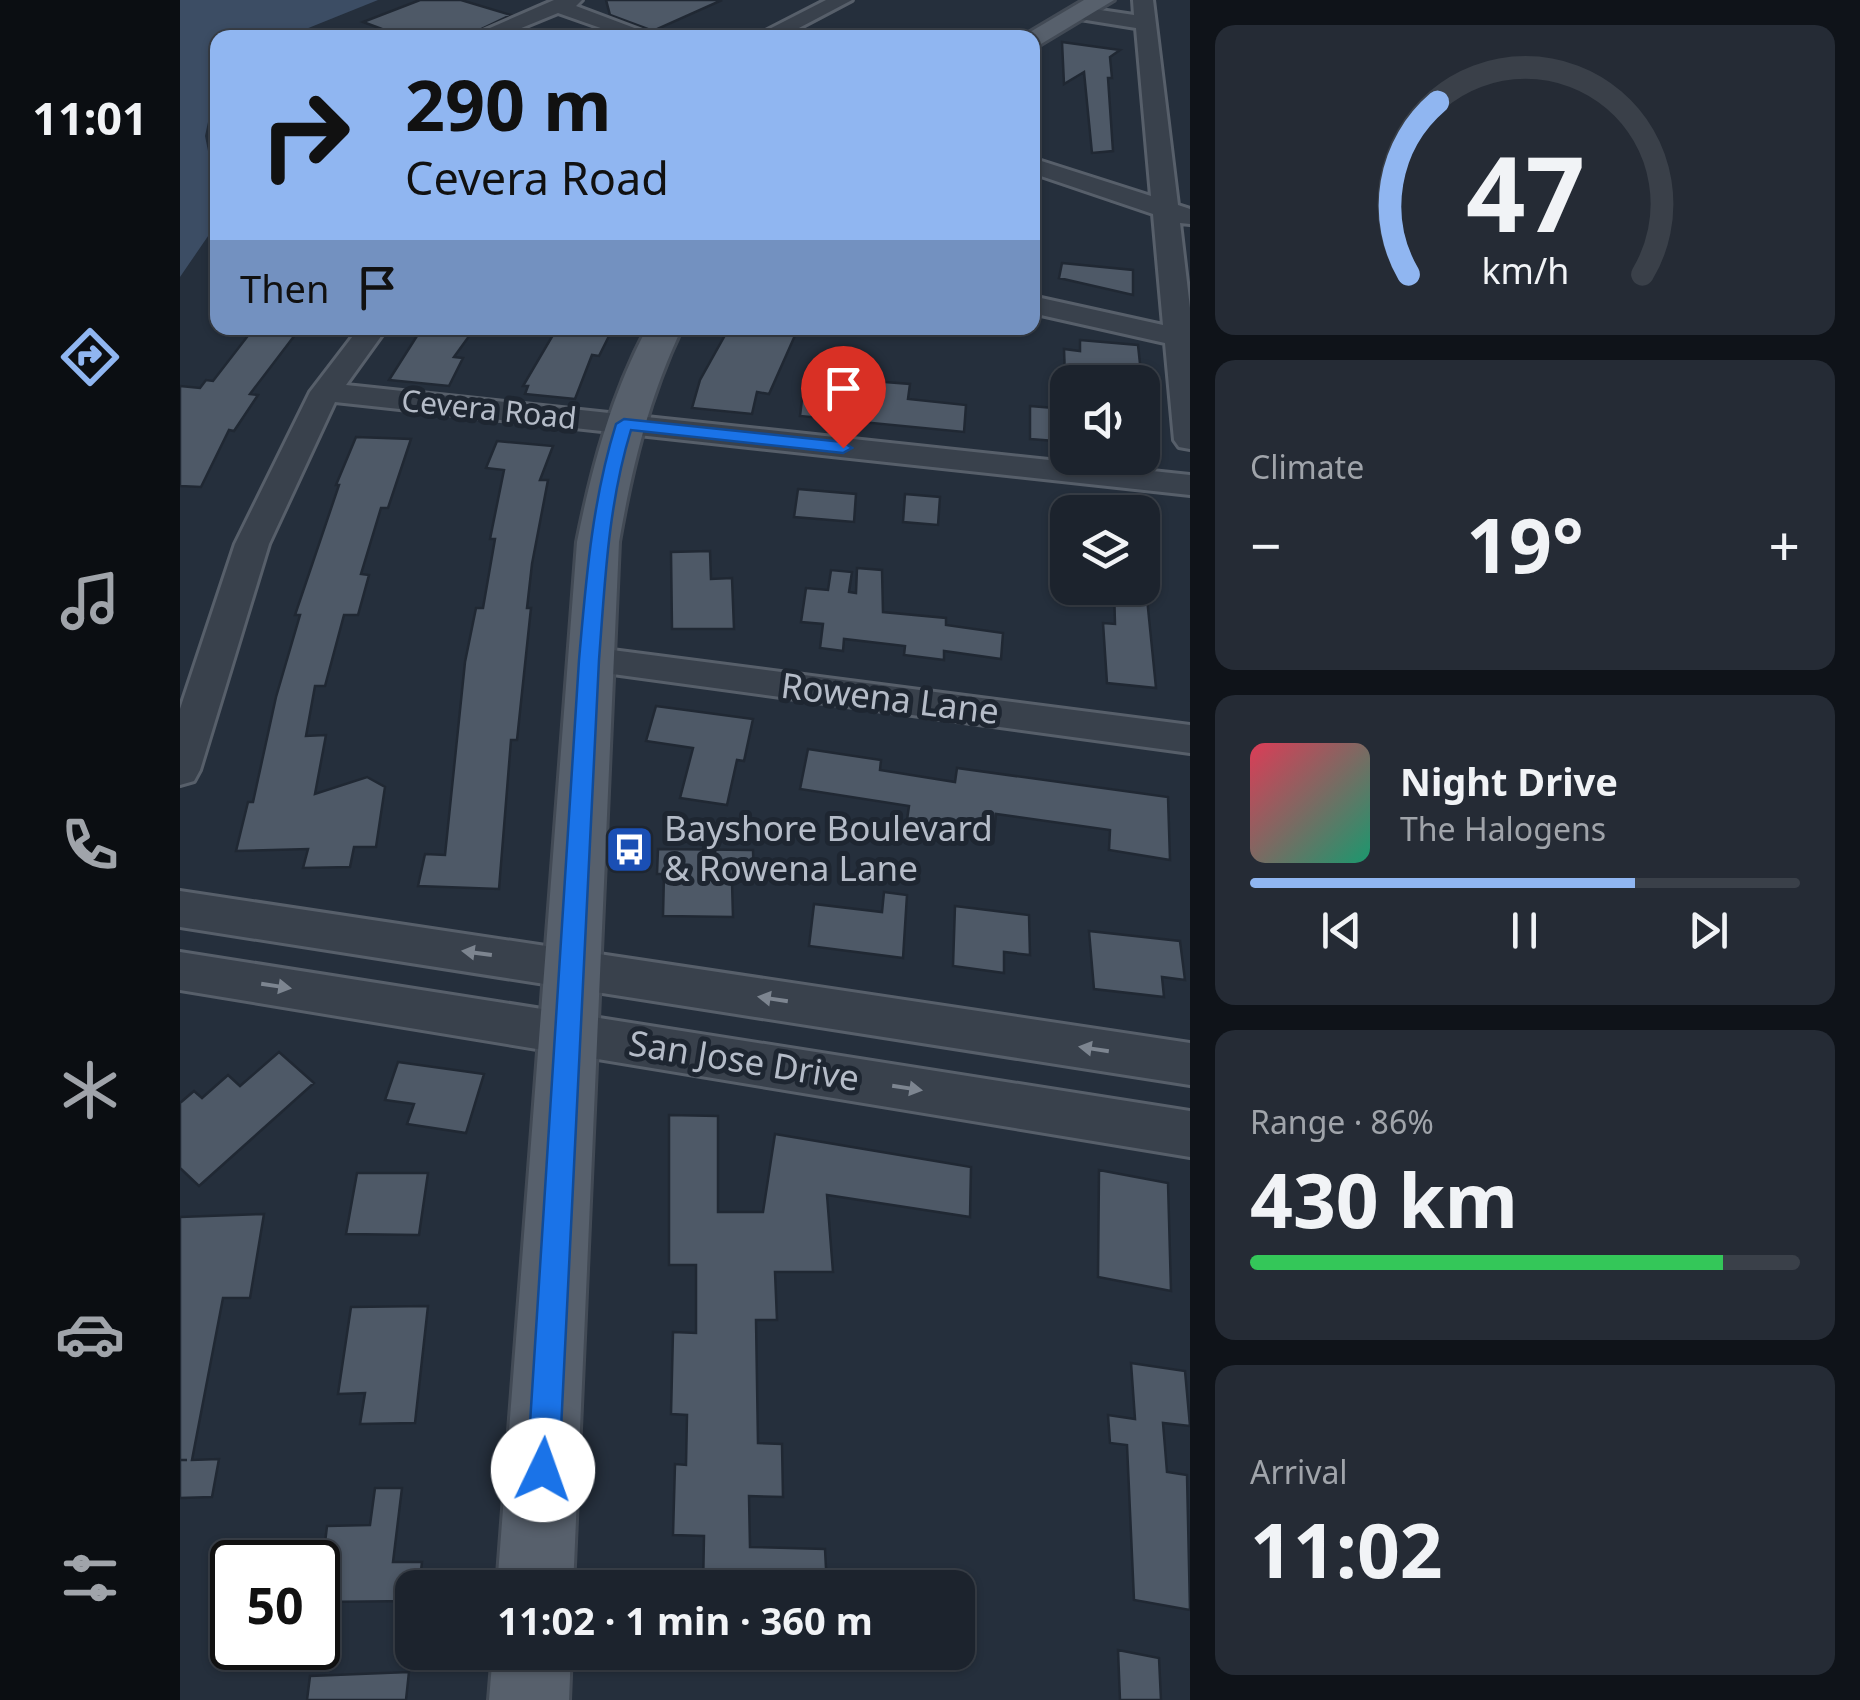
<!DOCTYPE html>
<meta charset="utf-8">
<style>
body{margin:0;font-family:"Noto Sans",sans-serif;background:#252b35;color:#f1f3f6;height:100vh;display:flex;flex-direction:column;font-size:38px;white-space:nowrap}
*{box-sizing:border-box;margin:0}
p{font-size:32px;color:#a0a4aa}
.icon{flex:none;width:55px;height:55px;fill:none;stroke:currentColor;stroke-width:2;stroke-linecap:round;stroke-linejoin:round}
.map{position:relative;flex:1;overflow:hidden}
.panel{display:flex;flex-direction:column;gap:25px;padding:25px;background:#0f1319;width:670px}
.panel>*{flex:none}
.guide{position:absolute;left:30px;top:30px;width:830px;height:305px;border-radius:20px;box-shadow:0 2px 8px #0004,0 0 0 2px #3a4049;background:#90b6f1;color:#111;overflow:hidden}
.controls{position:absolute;left:870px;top:365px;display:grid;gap:20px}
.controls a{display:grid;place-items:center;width:110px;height:110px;border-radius:20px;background:#1c232d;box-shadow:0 2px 8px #0004,0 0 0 2px #3a4049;font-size:50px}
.speed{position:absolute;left:30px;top:1540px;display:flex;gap:20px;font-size:50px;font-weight:700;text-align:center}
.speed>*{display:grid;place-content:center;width:130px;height:130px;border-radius:50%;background:#1c232d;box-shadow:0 2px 8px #0004,0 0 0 2px #3a4049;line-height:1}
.speed .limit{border:5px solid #111;border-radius:15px;background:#fff;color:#111}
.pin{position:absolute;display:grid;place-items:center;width:85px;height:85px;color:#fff;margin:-102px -42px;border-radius:50% 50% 50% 0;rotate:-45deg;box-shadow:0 0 10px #0007}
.pin .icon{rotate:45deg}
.me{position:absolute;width:110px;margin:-55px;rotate:3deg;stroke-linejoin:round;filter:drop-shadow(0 0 8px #0008)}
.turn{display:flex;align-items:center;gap:35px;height:210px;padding:0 30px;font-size:45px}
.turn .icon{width:130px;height:130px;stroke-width:2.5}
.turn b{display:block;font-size:70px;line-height:85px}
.then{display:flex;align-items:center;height:95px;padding:0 30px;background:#0003;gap:20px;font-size:38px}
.big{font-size:75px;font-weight:700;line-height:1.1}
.panel .widget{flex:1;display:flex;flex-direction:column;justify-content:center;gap:15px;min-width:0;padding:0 35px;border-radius:20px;background:#252b35}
.panel .dial{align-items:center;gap:0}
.dial svg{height:260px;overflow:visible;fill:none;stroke:#3a4049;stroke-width:7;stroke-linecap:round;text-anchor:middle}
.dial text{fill:#f1f3f6;stroke:none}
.song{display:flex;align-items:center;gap:30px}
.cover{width:120px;height:120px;border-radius:15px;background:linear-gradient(135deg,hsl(350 70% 55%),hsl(160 70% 35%))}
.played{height:10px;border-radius:5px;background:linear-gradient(90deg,#90b6f1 70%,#3a4049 70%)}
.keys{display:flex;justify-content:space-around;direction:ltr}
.heat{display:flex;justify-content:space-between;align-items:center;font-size:55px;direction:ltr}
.charge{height:15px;border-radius:8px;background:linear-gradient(90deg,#34c759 86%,#3a4049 0)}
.trip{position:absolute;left:215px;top:1570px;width:580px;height:100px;border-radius:20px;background:#1c232d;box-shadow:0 2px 8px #0004,0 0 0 2px #3a4049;font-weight:700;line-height:100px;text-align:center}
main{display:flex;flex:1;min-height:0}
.tab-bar{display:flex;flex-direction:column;width:180px;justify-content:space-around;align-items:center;background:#0b0e12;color:#a0a4aa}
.tab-bar .icon{width:70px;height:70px}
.tab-bar .selected{color:#90b6f1}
.tab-bar b{font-size:45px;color:#f1f3f6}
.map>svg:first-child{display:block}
</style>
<main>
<nav class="tab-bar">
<b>11:01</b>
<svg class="icon selected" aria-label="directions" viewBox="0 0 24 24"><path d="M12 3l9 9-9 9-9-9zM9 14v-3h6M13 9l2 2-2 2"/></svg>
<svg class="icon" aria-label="music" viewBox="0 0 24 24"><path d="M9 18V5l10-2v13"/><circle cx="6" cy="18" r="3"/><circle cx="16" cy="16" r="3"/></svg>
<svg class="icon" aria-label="phone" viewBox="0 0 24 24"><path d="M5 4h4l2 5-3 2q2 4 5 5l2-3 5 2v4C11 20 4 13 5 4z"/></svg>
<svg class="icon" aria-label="climate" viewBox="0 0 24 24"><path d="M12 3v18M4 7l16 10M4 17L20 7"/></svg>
<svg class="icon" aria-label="car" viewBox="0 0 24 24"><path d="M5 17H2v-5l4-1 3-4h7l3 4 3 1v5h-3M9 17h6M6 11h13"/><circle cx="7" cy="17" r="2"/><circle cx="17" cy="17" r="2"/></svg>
<svg class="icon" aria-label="filters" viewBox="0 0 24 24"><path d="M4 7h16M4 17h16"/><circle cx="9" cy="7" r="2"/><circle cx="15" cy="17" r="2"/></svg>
</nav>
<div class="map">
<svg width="1010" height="1700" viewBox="0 0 1010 1700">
<rect width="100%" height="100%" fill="#252f3c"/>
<path fill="#3c4d64" d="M0,0H198L106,37L38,38L37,98L31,108L25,136L31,166L37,175V223L0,277Z"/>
<path fill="#4e5967" stroke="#202833" stroke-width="2.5" d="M240,0H281L331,15L283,38H226L183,22Z
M426,0H542L473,31L430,15Z
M882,42L940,50L930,57L932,78H928L933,151L912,153L904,72L884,84Z
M882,263L953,270V295L879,278Z
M242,328H295L274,357L283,358L269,386L209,380Z
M377,328L431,332L419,356L412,355L395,399L345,394L348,386H343Z
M549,328L617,331L589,394L577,392L572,414L512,408L520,380Z
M85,331L115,335L70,394L78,395L54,431L49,430L21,487L0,486V386L20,388L26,380L33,381L70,333L82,335Z
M900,340L958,345L962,382L885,377L884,349L900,351Z
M692,381L730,384L728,399L786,405L784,432L620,416L623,391L691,397Z
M850,406L886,409L888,442L850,439Z
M176,437L231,439L208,508H201L181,574L189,575L178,615H164L145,686H135L126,736L146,735L135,794L187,777L205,787L196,847H174L170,867L123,868L128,849L56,851L68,802H73L96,697L120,615H115L159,485H156Z
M317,441L373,446L360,480H368L352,564L347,608H351L337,740H331L319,889L238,886L245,854L265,855L285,662L296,608H303L315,539H310L324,470L306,468Z
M618,489L676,494L674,522L614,517Z
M725,494L760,497L758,525L723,522Z
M530,551L531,579L552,578L554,629H492L491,552Z
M677,568L702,570L703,612L766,618V625L823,633L821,659L764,651V660L724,655L725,646L664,639L663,651L640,648L643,624L621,622L626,588L648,590L651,570L672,572L669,592L676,593Z
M934,588H966L976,688L927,683L923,623L935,624Z
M476,706L573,719L564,761L557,760L547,805L500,798L513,748L466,741Z
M628,749L701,760L700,770L775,782L777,768L988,797L990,860L929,850L930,830L816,814L814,834L727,820L729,806L620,789Z
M478,849L573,850L574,881L552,882L553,917L483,916L484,874H477Z
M704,892L727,895L723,958L629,946L634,904L702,912Z
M775,906L849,915L850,955L824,952V973L773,966Z
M909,931L1000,941L1005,980L982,977L984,997L914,989Z
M99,1052L134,1083L19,1186L0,1168V1103L14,1091L22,1098L48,1075L60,1086Z
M218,1062L304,1074L286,1133L227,1124L234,1104L205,1100Z
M489,1115L538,1116V1212H583L595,1134L791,1167L790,1217L647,1195L653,1272H595L597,1320H576L578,1443L602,1444L603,1497L569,1496L570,1547L645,1549L647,1588H523L524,1536L493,1535L495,1464L506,1465L507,1415L491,1414L493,1332L516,1333V1265H489Z
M919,1170L988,1183L991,1291L918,1277Z
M177,1173H248L239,1235L166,1234Z
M84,1214L70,1298H43L12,1460L39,1459L32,1497L0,1498V1460H7H0V1217Z
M248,1306L235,1423L180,1424L185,1393L158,1394L171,1307Z
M951,1363L1005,1371L1010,1426L983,1423L987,1472L1007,1475L1010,1610L954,1600L947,1445L930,1443L928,1415L955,1419Z
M195,1488H222L213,1562H242L239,1588H232V1601L138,1602L147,1526L190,1525Z
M938,1650L979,1658L981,1700H940Z
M229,1672L226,1700H127L130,1676Z"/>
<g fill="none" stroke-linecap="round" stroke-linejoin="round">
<defs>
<path id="minor" d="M374,0H402L396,6L481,38H449L378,13L317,38H287Z
M646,0H672L600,38H572Z
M953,0H973L998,205L1010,209V224L1000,223L1010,308V449L999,447L994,440L985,343L852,313V296L983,325L973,214L852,173V158L971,196L956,28L900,19L890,13L900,7L954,15Z
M179,328H207L166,385L1010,475V495L155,402L89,544L20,770L14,781L0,785V709L55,544L130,392Z
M409,647L1010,725V753L396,669L390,660L396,651Z
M0,891L1010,1043V1085L0,927Z
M0,952L1010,1111V1157L0,990Z"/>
<path id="major" d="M904,0H934L861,44L852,47V38H840Z
M467,328H502C469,397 452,467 439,542L393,1588H317L397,542C412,467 431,396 467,328Z
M313,1652H391L389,1700H309Z"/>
</defs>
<use href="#minor" stroke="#575f6a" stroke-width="6"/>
<use href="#major" stroke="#424a55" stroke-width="6"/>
<use href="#minor" fill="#39414c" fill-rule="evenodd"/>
<use href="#major" fill="#57606c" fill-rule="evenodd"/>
</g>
<defs><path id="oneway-solid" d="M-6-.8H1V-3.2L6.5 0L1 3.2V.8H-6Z" transform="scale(2.5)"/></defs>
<g fill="#7d8590">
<use href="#oneway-solid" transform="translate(297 953) rotate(-172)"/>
<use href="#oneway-solid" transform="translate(96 986) rotate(9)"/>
<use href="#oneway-solid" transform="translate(593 999) rotate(-171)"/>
<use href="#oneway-solid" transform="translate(914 1049) rotate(-171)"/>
<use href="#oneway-solid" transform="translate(727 1088) rotate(9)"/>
</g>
<path fill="#1a73e8" stroke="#114b97" stroke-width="2.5" d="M444,419L663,442L672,448L663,453L451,430C428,505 425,582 419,660L379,1470L374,1481L363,1485L352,1481L347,1470L399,660C406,580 412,501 436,424Z"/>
<defs>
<symbol id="bus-square" viewBox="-11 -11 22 22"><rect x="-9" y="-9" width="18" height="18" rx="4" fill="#1a4fb4" stroke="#1e2631"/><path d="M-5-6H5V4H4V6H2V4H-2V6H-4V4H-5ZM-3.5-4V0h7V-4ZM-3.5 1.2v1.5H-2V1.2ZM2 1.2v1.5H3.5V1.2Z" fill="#fff"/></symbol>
</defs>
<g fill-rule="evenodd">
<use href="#bus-square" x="422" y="822" width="55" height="55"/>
</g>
<g text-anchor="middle" stroke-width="10" stroke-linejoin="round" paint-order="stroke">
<g font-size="30" fill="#b5bcc8" stroke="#1e2631">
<text transform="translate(309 410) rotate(6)" y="10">Cevera Road</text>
</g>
<g font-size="35" fill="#b5bcc8" stroke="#1e2631">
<text transform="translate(710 699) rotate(7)" y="12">Rowena Lane</text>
<text transform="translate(564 1061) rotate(9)" y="12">San Jose Drive</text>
</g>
<g font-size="35" fill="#b5bcc8" stroke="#1e2631" text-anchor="start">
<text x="484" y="841">Bayshore Boulevard<tspan x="484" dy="40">&amp; Rowena Lane</tspan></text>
</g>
</g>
</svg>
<div class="controls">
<a><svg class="icon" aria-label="sound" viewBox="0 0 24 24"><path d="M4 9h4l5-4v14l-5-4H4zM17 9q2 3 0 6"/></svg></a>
<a><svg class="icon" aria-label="layers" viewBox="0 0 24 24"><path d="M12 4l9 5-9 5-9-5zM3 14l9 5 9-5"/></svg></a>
</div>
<div class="speed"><div class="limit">50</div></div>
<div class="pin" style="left:663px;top:448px;background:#d93025"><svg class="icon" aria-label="arrive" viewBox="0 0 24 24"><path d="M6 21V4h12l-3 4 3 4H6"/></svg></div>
<svg class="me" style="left:363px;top:1470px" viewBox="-20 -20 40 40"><circle r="19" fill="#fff"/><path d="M0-13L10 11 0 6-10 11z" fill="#1a73e8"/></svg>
<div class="trip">11:02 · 1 min · 360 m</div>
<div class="guide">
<div class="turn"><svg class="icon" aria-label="right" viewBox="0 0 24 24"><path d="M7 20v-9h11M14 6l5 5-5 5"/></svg><div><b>290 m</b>Cevera Road</div></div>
<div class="then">Then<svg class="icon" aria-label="arrive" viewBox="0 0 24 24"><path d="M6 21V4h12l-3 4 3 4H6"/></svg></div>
</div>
</div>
<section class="panel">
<div class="widget dial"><svg viewBox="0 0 100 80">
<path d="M14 69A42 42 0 1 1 86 69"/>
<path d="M14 69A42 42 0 0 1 23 16" stroke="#90b6f1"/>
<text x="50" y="56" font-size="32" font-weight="700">47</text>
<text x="50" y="72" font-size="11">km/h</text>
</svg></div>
<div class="widget"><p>Climate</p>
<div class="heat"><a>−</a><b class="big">19°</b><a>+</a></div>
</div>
<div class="widget">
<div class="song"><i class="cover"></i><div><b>Night Drive</b><p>The Halogens</p></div></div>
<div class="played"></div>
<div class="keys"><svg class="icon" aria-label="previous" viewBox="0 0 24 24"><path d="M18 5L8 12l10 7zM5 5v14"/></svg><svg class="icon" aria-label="pause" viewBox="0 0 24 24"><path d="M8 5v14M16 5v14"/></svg><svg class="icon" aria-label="next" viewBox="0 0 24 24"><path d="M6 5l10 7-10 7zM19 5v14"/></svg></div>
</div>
<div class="widget"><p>Range · 86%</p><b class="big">430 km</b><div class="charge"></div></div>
<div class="widget"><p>Arrival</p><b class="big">11:02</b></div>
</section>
</main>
